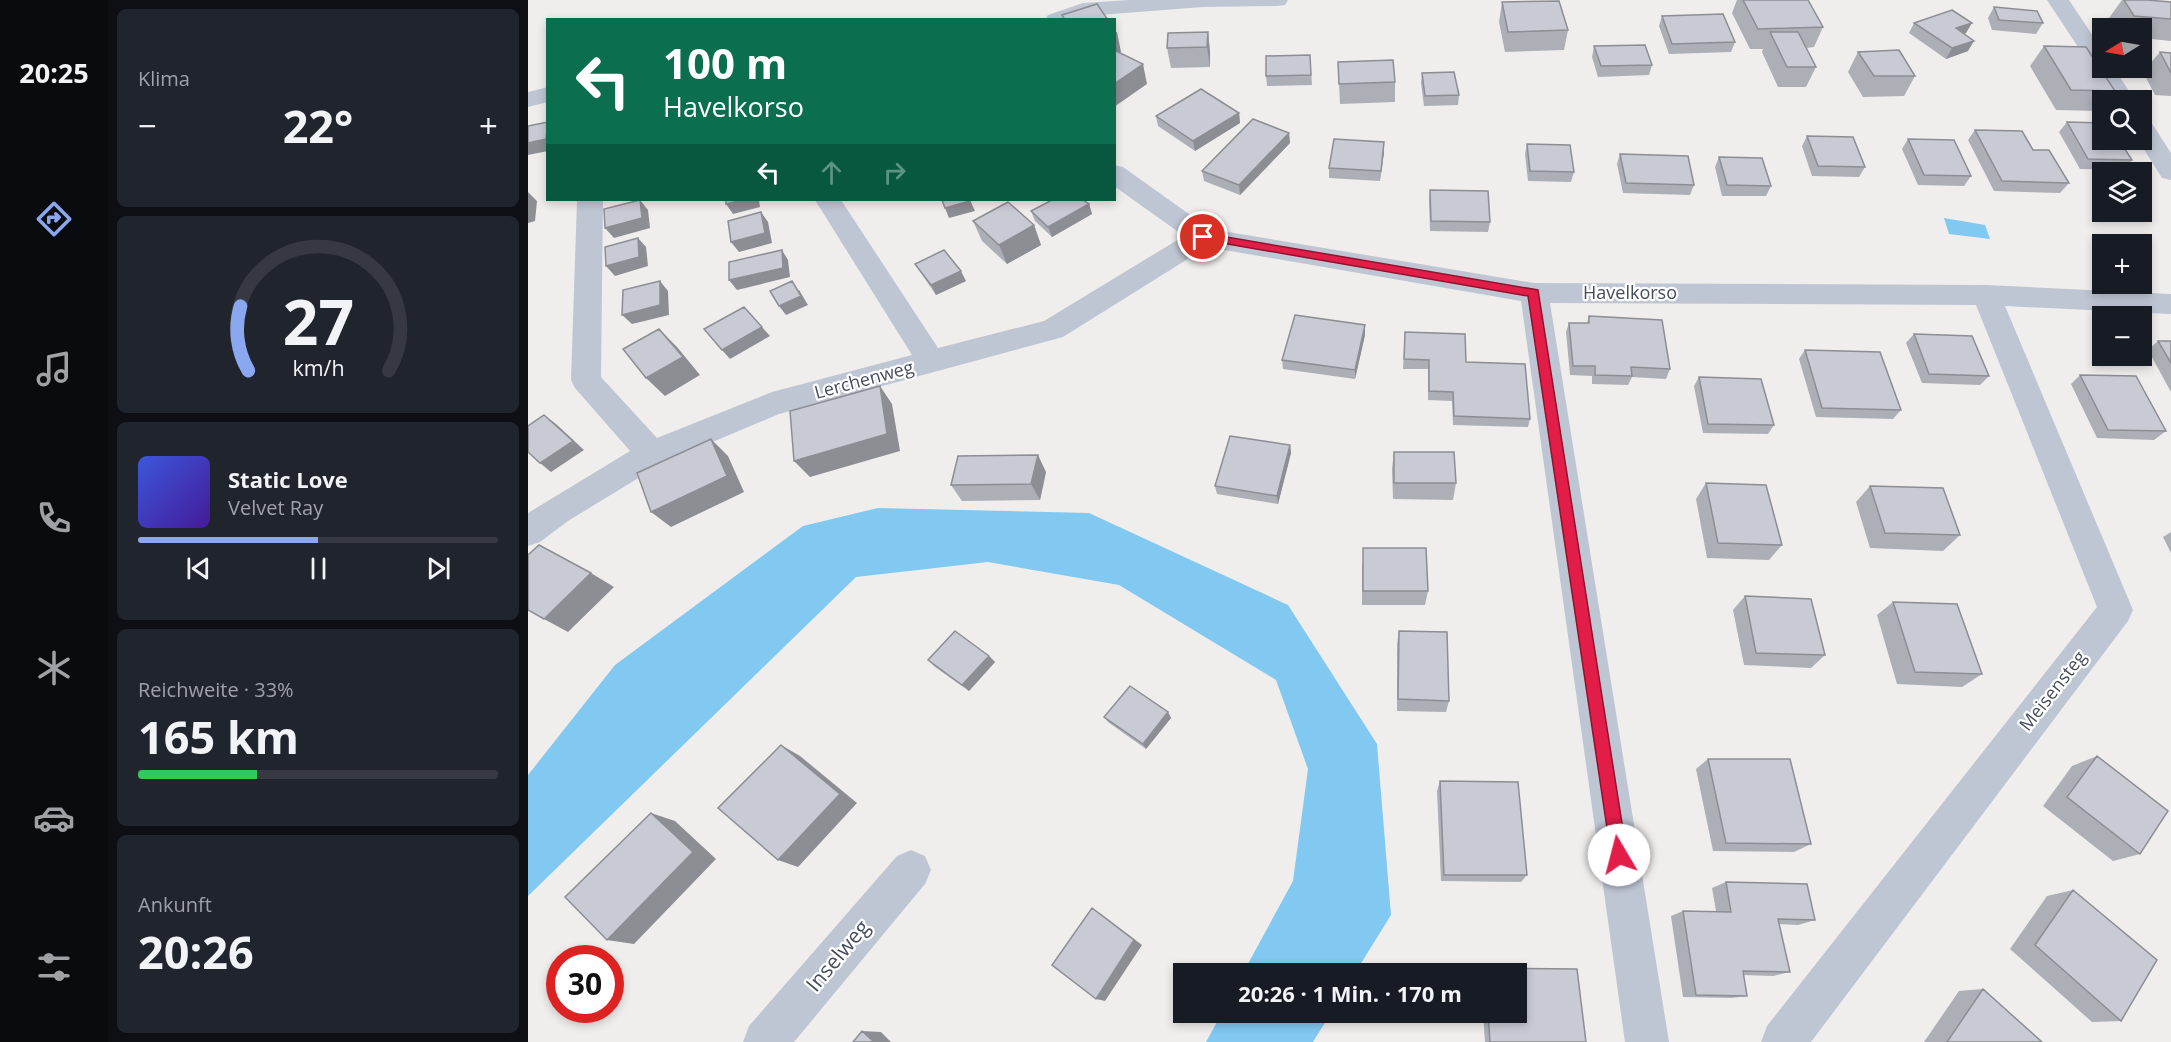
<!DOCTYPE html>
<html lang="de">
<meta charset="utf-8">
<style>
body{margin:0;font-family:"Open Sans",sans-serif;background:#20242c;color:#f1f3f6;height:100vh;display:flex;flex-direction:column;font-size:22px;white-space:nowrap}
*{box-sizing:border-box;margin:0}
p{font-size:20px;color:#9ea1a6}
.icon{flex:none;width:33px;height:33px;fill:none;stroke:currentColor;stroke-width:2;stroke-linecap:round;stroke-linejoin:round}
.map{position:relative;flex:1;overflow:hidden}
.panel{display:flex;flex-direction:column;gap:9px;padding:9px;background:#0d0f14;width:420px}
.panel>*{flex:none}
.hud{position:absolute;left:18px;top:18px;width:570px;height:183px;border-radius:0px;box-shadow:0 3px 9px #0003;background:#0b6e4f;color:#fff;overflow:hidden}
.needle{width:39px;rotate:259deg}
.buttons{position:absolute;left:1564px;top:18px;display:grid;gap:12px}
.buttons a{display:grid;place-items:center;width:60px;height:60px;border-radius:0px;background:#171b24;box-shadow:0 3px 9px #0003;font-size:30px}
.speed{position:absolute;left:18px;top:945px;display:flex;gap:12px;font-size:30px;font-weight:700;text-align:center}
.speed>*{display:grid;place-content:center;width:78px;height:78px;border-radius:50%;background:#171b24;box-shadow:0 3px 9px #0003;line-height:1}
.speed .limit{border:9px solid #d22;background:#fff;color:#111}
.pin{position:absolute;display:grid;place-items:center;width:51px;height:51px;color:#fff;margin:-26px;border:3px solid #fff;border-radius:50%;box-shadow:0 2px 6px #0007}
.me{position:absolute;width:66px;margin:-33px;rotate:352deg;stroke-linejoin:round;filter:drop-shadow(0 0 4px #0008)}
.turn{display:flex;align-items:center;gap:21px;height:126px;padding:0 18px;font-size:27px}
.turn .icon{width:78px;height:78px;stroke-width:2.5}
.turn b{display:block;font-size:42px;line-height:51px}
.lanes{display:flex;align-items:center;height:57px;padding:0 18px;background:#0003;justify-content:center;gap:30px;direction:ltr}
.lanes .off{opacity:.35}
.big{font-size:45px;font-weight:700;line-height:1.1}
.panel .card{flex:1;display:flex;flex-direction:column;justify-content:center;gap:9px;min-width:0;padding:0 21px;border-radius:9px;background:#20242c}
.panel .dial{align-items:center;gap:0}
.dial svg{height:156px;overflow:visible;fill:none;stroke:#363941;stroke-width:7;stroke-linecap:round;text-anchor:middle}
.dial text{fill:#f1f3f6;stroke:none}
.song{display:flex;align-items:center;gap:18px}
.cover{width:72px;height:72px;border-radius:9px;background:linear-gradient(135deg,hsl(230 70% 55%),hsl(260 70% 35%))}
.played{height:6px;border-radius:3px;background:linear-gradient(90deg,#8aa7f0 50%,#363941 50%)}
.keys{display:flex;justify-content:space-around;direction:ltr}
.heat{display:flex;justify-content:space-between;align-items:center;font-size:33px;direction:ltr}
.charge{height:9px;border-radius:4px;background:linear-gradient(90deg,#34c759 33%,#363941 0)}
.trip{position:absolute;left:645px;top:963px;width:354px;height:60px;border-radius:0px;background:#171b24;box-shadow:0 3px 9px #0003;font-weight:700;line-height:60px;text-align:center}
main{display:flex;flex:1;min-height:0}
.tab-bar{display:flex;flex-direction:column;width:108px;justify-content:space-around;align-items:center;background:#090b0e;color:#9ea1a6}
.tab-bar .icon{width:42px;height:42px}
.tab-bar .active{color:#8aa7f0}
.tab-bar b{font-size:27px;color:#f1f3f6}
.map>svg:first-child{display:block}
</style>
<main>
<nav class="tab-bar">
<b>20:25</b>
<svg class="icon active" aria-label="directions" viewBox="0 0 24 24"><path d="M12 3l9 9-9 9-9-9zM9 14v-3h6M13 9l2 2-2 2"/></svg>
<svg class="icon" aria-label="music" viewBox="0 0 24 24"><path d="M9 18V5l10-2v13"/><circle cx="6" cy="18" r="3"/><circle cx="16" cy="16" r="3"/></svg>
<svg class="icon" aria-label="phone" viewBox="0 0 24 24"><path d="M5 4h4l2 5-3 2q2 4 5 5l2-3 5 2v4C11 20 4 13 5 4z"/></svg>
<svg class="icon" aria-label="climate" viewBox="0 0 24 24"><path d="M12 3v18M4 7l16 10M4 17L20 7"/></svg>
<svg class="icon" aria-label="car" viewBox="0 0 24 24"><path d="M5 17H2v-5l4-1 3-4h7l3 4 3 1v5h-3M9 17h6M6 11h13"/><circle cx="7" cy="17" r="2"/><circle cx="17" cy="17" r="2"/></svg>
<svg class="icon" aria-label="filters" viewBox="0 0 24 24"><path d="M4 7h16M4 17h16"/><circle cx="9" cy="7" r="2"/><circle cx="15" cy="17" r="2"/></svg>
</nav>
<section class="panel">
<div class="card"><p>Klima</p>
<div class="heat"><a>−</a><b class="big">22°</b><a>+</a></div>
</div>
<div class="card dial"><svg viewBox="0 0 100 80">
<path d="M14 69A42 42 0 1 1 86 69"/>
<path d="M14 69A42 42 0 0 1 10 36" stroke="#8aa7f0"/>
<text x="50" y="56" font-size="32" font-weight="700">27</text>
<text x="50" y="72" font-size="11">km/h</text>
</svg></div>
<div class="card">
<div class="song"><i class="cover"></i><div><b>Static Love</b><p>Velvet Ray</p></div></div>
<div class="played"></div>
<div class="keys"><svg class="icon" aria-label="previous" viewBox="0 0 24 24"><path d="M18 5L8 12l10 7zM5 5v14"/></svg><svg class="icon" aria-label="pause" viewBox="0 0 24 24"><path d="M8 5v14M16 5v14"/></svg><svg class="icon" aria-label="next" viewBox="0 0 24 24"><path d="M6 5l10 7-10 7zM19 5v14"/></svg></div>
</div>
<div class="card"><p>Reichweite · 33%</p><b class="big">165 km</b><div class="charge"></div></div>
<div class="card"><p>Ankunft</p><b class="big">20:26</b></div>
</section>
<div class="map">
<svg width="1643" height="1042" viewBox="0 0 1643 1042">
<rect width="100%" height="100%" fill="#f0eded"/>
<path fill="#81c9f1" d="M1416,218L1457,225L1462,239L1421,234Z
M350,508L561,513L760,605L849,744L863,915L827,973H715L765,881L780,769L748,680L591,585L460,562L328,577L0,896V775L87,665L275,526Z
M694,1013V1012L803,1013L785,1042H678Z"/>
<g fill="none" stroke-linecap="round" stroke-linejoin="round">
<path fill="#bfc6d3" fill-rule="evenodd" d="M602,0H760L757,5L749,6L675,7L558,16L550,20H517L520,15L555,3Z
M1519,0H1541L1575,51V68H1586L1607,100H1585Z
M20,87V102L0,107V92Z
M1614,119L1623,122L1643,153V180L1634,178L1610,140H1614Z
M586,165L595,167L682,229L1006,283L1458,285L1643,294V314L1477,306L1605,610L1600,621L1283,1042H1233L1239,1026L1569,607L1448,305L1022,303L1141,1042H1097L993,301L679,247L535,337L251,414L135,463L40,521L12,542L0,546V513L102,451L47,388L43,380L49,200H75L73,377L129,438L244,392L384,355L287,200H313L410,348L516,321L656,236L586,186Z
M383,850L397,856L403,870L397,884L266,1042H215L221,1026L369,856Z"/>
</g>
<path fill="#acafb5" d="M1209,0H1280L1295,27L1286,47L1278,48L1288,67L1278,87H1250L1234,52L1235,49H1222L1204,13Z
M1594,0H1619L1643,2V41L1614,38V28H1586L1581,18Z
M974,2L1040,30L1036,50L977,52L971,22Z
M1466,7L1515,23L1508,34L1464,30L1460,18Z
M1134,16L1207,42L1203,52L1141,54L1131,26Z
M1386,23L1438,33L1436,34L1440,51L1418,59L1381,33Z
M680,32L682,52V67L643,68L639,48Z
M1066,46L1124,65L1121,75L1070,77L1064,57Z
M1516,46L1587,91L1580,100H1575V106L1571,111L1528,110L1502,66Z
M1330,52L1387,76L1376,96L1335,97L1320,72Z
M1632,52L1643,53V96L1627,95L1615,72Z
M782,55L784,85L739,86L738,76Z
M810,62L867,82V102L812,104Z
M894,73L931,95L930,105L896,106L893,83Z
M711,113L712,123L667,151L630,126L628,116Z
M1539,122L1604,160L1595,170L1552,169L1531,132Z
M1447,130L1505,150L1541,183L1532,193L1466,191L1440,140Z
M761,133L762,143L712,195L676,181L674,171Z
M1279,136L1337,167L1331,177L1284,176L1274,146Z
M1380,139L1443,176L1436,186L1390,185L1374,149Z
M999,144L1046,172L1043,182L1000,181L997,154Z
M856,152L852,181L801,178V168Z
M1092,154L1166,185L1162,195L1095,193L1089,164Z
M1191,157L1243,186L1238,196H1194L1187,167Z
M902,190L962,222L960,232L902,231L901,200Z
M561,204L564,214L524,237L507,221L503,211Z
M445,221L506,225L513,245L479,264L454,241Z
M387,264L438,281L408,295L393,273Z
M1061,316L1142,369L1138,379L1104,377L1100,385L1064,384V376L1042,375L1038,332L1041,323H1059Z
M877,332L938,362L1002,419L1000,427L925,425L924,401L900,400V369H875Z
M1386,334L1461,376L1452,385L1394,383L1378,343Z
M837,335L827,379L755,369L754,360Z
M1630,341H1643V392L1620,350Z
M1277,350L1373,410L1365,419L1288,417L1271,359Z
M1552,375L1638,431L1626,440L1569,438L1543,384Z
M1171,377L1246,425L1240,434L1175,433L1166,386Z
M762,445L763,453L750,504L689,494L687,486Z
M866,452L928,483L925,500L865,499L864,469Z
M518,472L512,500L434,501L423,485Z
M1178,483L1254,545L1241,560L1179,558L1168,499Z
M1342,486L1432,535L1415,551L1342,548L1328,502Z
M1643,532V553L1635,537Z
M834,563L900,591L897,605H834Z
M1217,596L1297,655L1283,668L1216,665L1205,610Z
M1365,602L1454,674L1434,687L1369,684L1349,615Z
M871,631L921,701L918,712L869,711V644Z
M461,656L467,662L441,691L407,667L400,660Z
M640,712L643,718L618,749L580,722L576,717Z
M1569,756L1612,854L1585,861L1515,806L1544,766Z
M1180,759L1283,844L1266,852L1185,851L1168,769Z
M912,781L999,875L993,882L913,881L909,791Z
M1198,882L1287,920L1270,925L1251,924L1262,972L1245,976L1215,975L1219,996L1204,998L1155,997L1143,916L1155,911H1188L1184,888Z
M1545,890L1593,1021L1564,1022L1482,949L1519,896Z
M958,968L1049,969L1058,1042H957L955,1012H988V974H953V972Z
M1455,989L1514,1042H1396L1431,991Z"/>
<path fill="#8c8e94" d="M1444,23L1438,33L1422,38L1428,28Z
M586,32H589L593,52L586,54Z
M680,32L682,52V67L679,47Z
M1446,41L1440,51L1418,59L1424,48Z
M615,64L619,84L586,107V84Z
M711,113L712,123L667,151L665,141Z
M20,127V151L0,155V143Z
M761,133L762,143L712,195L711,185Z
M856,142V152L852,181L853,171Z
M0,192L9,201L7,221L0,223Z
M112,200L120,210L122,228L86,238L77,228Z
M214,200H231L232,207L205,214L198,204Z
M442,200L447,211L421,218L417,208Z
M561,204L564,214L524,237L520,227Z
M233,212L240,222L244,243L211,252L203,242Z
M506,225L513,245L479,264L471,245Z
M110,238L118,247L120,266L87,276L78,266Z
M254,250L260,260L262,277L209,290L201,280Z
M433,271L438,281L408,295L403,285Z
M132,281L140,291L141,315L104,324L94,315Z
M271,290L280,305L258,315L251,306Z
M837,325V335L827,379V370Z
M234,327L242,336L202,359L194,350Z
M131,329L149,347L172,375L137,396L118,378Z
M352,386L364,404L372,451L282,477L266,461Z
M16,415L28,424L56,450L23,472L12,463Z
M183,439L200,456L216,492L143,527L123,512Z
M762,445L763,453L750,504L749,496Z
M510,455L518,472L512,500L503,484Z
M63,573L86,587L40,632L16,619Z
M461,656L467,662L441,691L434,685Z
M640,712L643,718L618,749L615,744Z
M253,745L272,756L329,803L270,867L250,860Z
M123,813L147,821L188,859L106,944L79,940Z
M564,908L573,914L614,945L577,1001L568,999Z
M334,1031L353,1032L363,1042H346Z"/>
<path fill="#c8cbd3" stroke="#8c8e94" stroke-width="1.5" d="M1215,0H1280L1295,27L1230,29Z
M1596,0H1619L1643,2V19L1606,16Z
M1031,1L1040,30L980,32L974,2Z
M569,4L580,20H537L534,15Z
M1466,7L1509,11L1515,23L1471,20Z
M1424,10L1444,23L1428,28L1446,41L1424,48L1386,23Z
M1195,14L1207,42L1144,44L1134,16Z
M680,32L679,47L639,48L640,33Z
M1242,32H1270L1288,67H1259Z
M1117,45L1124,65L1073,66L1066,46Z
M1516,46L1558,47L1587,91L1543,90Z
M586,50L615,64L586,84Z
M1371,50L1387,76H1346L1330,52Z
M1632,52L1643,53V73Z
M782,55L783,75L738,76V56Z
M865,60L867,82L811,84L810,62Z
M926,72L931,95L897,96L894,73Z
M673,89L711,113L665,141L628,116Z
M725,119L761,133L711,185L674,171Z
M20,122L18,139L0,143V126Z
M1539,122L1575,123V140H1591L1604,160L1560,159Z
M1447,130L1494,131L1505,150H1521L1541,183L1474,181Z
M1279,136L1325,137L1337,167L1290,166Z
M806,139L856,142L853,171L801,168Z
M1380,139L1426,140L1443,176L1396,175Z
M999,144L1042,145L1046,172L1002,171Z
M1092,154L1160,156L1166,185L1098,183Z
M1191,157L1234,158L1243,186L1199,185Z
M902,190L960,191L962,222L903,221Z
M112,200L114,218L77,228L76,209Z
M198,200H214L198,204Z
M414,200H442V201L417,208Z
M524,200H555L561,204L520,227L503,211Z
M480,202L506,225L471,245L445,221Z
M233,212L237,233L203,242L200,221Z
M110,238L111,257L78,266L77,247Z
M254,250L255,268L201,280V262Z
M416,250L433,271L403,285L387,264Z
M132,281V305L94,315L95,290Z
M264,281L273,296L251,306L242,291Z
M216,307L234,327L194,350L176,329Z
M767,315L837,325L827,370L754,360Z
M1061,316L1134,320L1142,369L1103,367L1104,376L1067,375V366H1045L1041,323H1061Z
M131,329L155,357L118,378L95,349Z
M877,332L937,334L938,362L997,364L1002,419L926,416L925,392L901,391V360L876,359Z
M1386,334L1444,336L1461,376L1401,374Z
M1630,341H1643V363Z
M1277,350L1352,352L1373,410L1294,408Z
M1552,375L1608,376L1638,431L1580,430Z
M1171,377L1233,379L1246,425L1180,424Z
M352,386L359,434L266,461L262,411Z
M16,415L45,441L12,463L0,452V426Z
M702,436L762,445L749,496L687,486Z
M183,439L199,476L123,512L109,473Z
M866,452H926L928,483H866Z
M510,455L503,484L423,485L430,456Z
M1178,483L1238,485L1254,545L1190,543Z
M1342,486L1415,488L1432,535L1357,533Z
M11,545L63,573L16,619L0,610V555Z
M835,548H898L900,591H835Z
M1217,596L1283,599L1297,655L1228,653Z
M1365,602L1429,604L1454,674L1387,672Z
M427,631L461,656L434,685L400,660Z
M871,631L919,632L921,701L870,699Z
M602,686L640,712L615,744L576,717Z
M253,745L312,794L250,860L190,808Z
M1569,756L1640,811L1612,854L1539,797Z
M1180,759H1262L1283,844L1198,843Z
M912,781L990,782L999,875H916Z
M123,813L165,852L79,940L37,897Z
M1198,882L1279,884L1287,920L1250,919L1262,972L1215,971L1219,996L1168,995L1155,911L1203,912Z
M1545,890L1629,960L1593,1021L1507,945Z
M564,908L606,940L568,999L524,965Z
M958,968L1049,969L1058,1042H962L960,1012H988V974H958Z
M1455,989L1514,1042H1419Z
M334,1031L346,1042H325Z"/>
<path fill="#e11d48" stroke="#92132f" stroke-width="1.5" d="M675,233L1010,290L1099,855L1097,861L1091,863L1085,861L1083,855L1000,296L671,239L669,237Z"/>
<g text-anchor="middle" stroke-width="4.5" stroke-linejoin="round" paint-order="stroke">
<g font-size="18" fill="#444d5b" stroke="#fff">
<text x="1102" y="299">Havelkorso</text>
<text transform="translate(336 380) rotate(-15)" y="6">Lerchenweg</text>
<text transform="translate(1525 691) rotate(-52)" y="6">Meisensteg</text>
</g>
<g font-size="21" fill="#444d5b" stroke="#fff">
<text transform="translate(310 956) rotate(-50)" y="7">Inselweg</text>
</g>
</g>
</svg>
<div class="buttons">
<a><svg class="needle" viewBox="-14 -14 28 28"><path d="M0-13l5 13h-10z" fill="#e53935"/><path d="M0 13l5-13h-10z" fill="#9ea1a6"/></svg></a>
<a><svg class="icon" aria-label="search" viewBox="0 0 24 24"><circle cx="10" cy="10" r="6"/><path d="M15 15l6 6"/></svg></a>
<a><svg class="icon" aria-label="layers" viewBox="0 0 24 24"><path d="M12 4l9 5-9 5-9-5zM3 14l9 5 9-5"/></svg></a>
<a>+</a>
<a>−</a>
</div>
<div class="speed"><div class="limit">30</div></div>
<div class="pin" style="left:675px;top:237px;background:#d93025"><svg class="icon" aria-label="arrive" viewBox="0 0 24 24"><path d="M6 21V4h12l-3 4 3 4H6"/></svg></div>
<svg class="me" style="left:1091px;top:855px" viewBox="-20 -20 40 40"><circle r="19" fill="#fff"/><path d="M0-13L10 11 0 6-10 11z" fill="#e11d48"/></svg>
<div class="trip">20:26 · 1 Min. · 170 m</div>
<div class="hud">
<div class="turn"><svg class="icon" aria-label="left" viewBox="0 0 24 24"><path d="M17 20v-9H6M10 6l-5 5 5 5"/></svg><div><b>100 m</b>Havelkorso</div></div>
<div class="lanes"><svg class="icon" aria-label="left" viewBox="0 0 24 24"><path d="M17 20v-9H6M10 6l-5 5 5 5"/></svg><svg class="icon off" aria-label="ahead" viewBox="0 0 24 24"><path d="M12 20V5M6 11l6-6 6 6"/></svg><svg class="icon off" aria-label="right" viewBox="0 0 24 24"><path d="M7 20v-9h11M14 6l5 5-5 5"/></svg></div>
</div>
</div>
</main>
